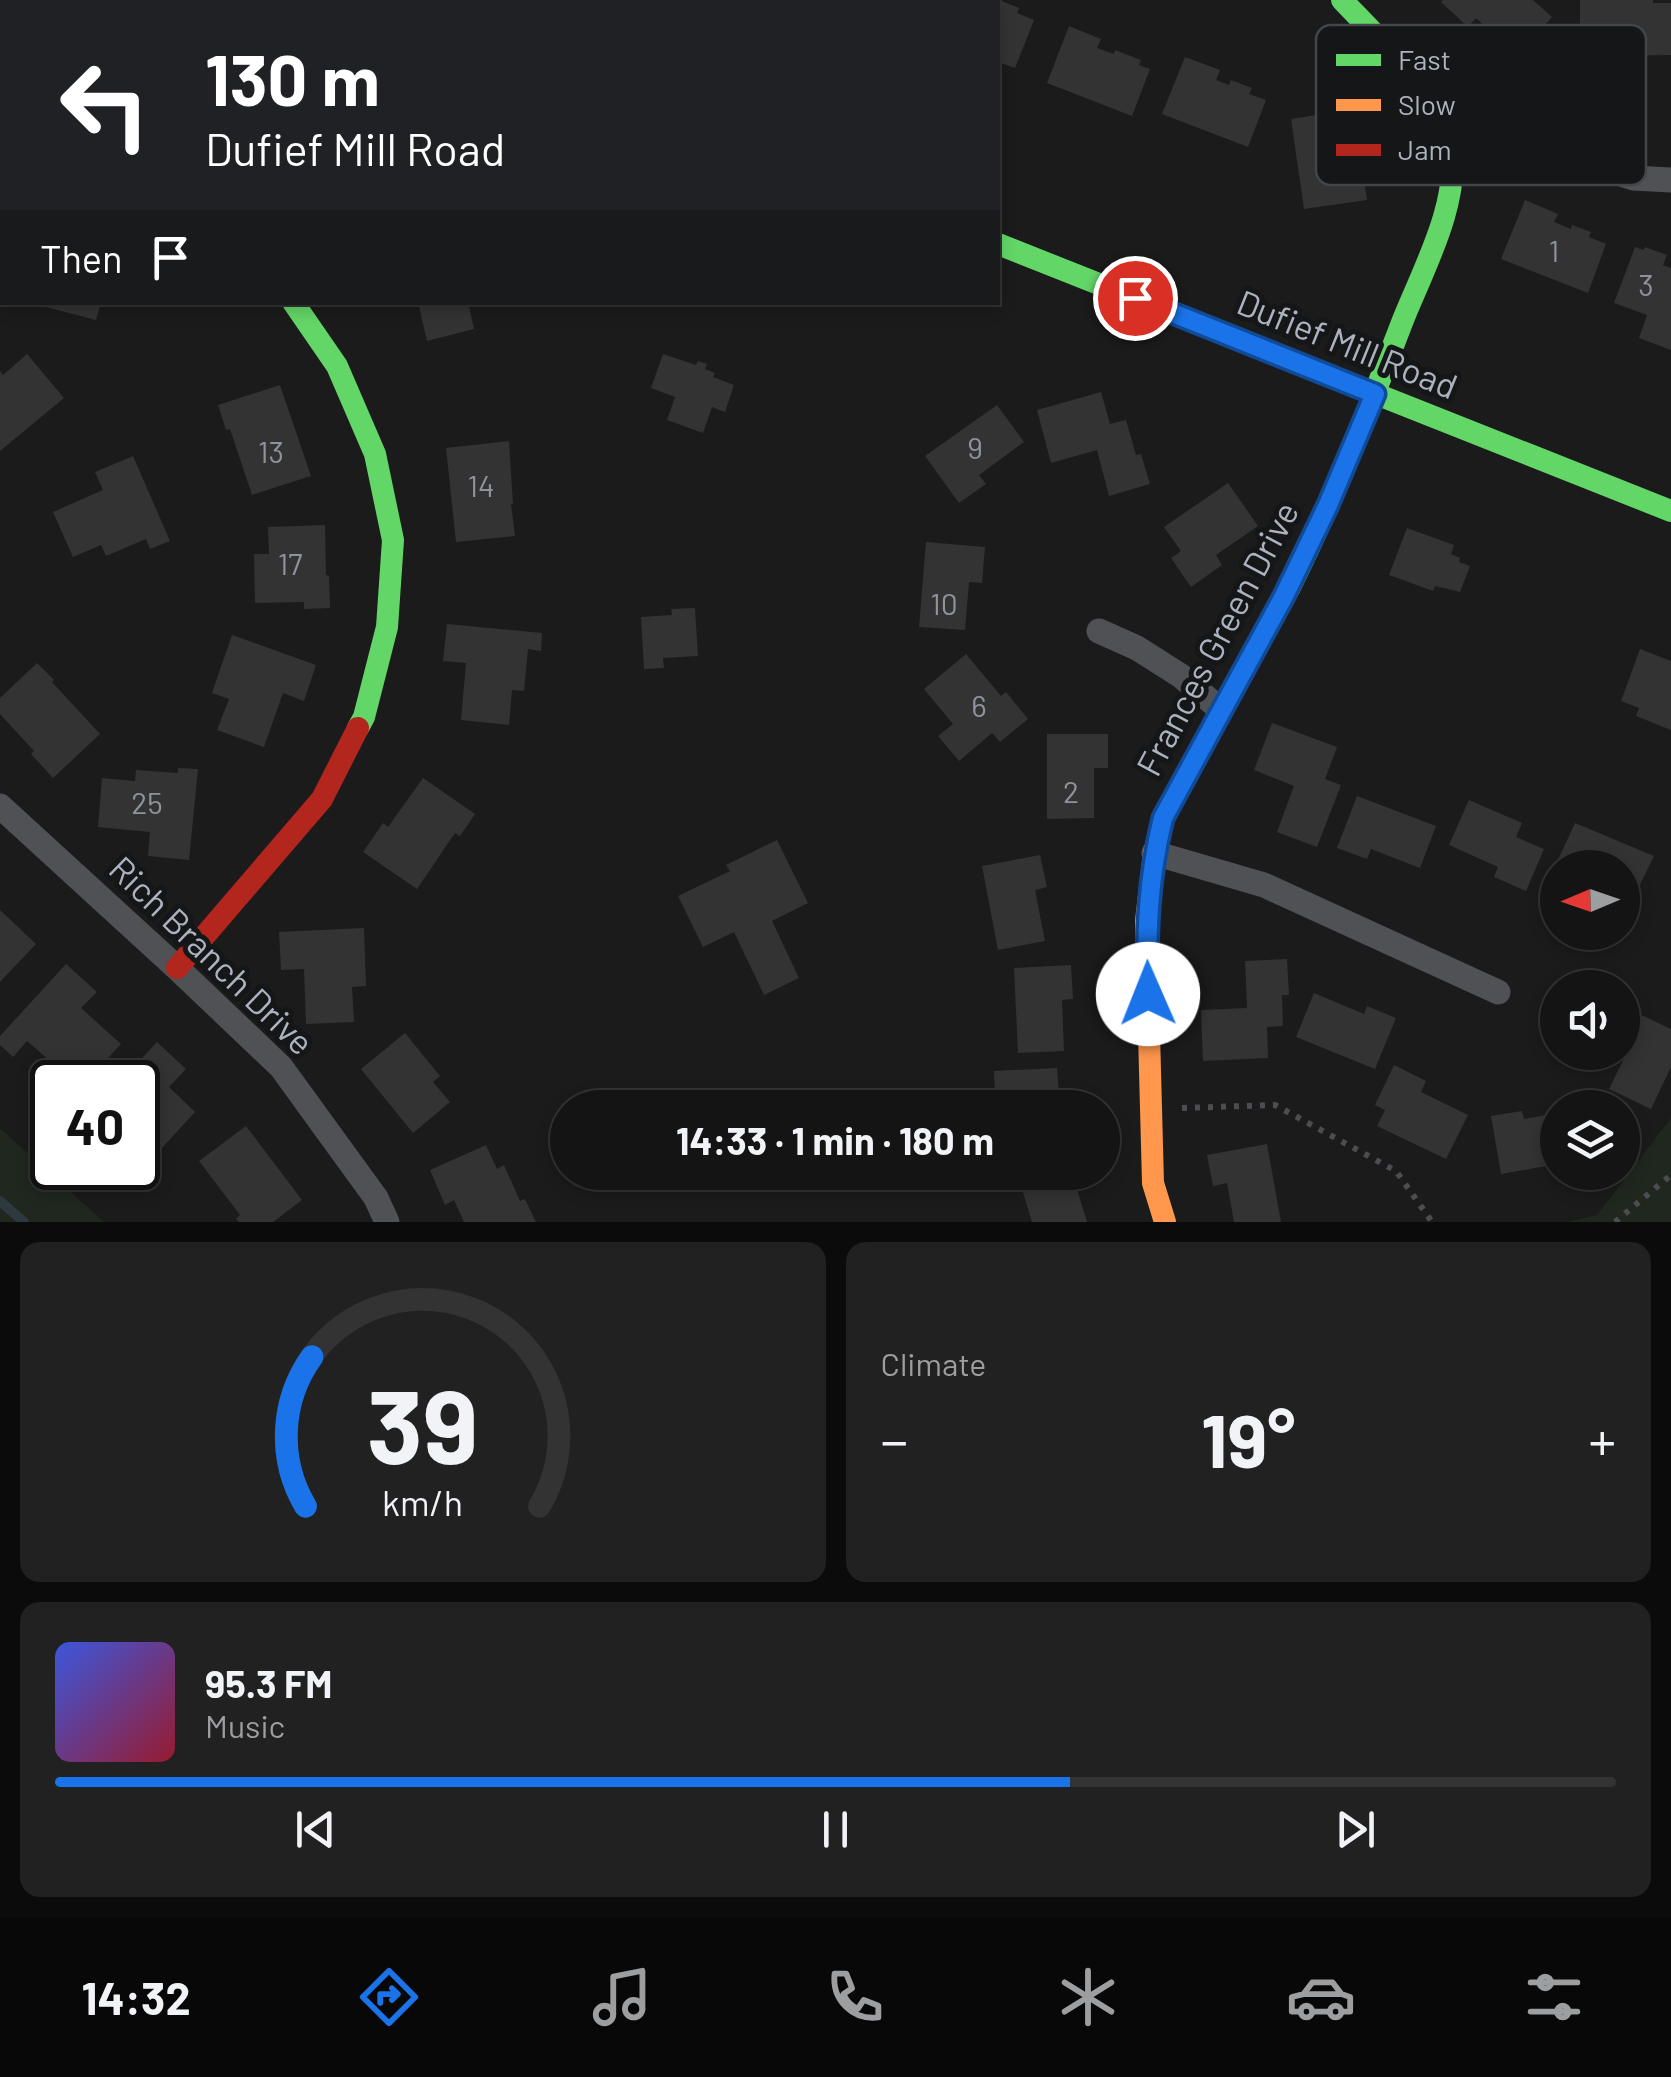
<!DOCTYPE html>
<meta charset="utf-8">
<style>
body{margin:0;font-family:Barlow,sans-serif;background:#212122;color:#f1f3f6;height:100vh;display:flex;flex-direction:column;font-size:38px;white-space:nowrap}
*{box-sizing:border-box;margin:0}
p{font-size:32px;color:#9d9ea0}
.icon{flex:none;width:55px;height:55px;fill:none;stroke:currentColor;stroke-width:2;stroke-linecap:round;stroke-linejoin:round}
.map{position:relative;height:1222px;overflow:hidden}
.panel{display:flex;flex-direction:column;gap:20px;padding:20px;background:#0b0b0c;flex:1}
.panel>*{flex:none}
.top-card{position:absolute;left:0px;top:0px;width:1000px;height:305px;box-shadow:0 5px 15px #0003,0 0 0 2px #333334;background:#202124;color:#fff;overflow:hidden}
.needle{width:65px;rotate:268deg}
.fabs{position:absolute;left:1540px;top:850px;display:grid;gap:20px}
.fabs a{display:grid;place-items:center;width:100px;height:100px;border-radius:50%;background:#141415;box-shadow:0 5px 15px #0003,0 0 0 2px #333334;font-size:50px}
.speed{position:absolute;left:30px;top:1060px;display:flex;gap:20px;font-size:50px;font-weight:700;text-align:center}
.speed>*{display:grid;place-content:center;width:130px;height:130px;border-radius:50%;background:#141415;box-shadow:0 5px 15px #0003,0 0 0 2px #333334;line-height:1}
.speed .limit{border:5px solid #111;border-radius:15px;background:#fff;color:#111}
.pin{position:absolute;display:grid;place-items:center;width:85px;height:85px;color:#fff;margin:-42px;border:5px solid #fff;border-radius:50%;box-shadow:0 2px 10px #0007}
.me{position:absolute;width:110px;margin:-55px;rotate:359deg;stroke-linejoin:round;filter:drop-shadow(0 0 8px #0008)}
.turn{display:flex;align-items:center;gap:35px;height:210px;padding:0 40px;font-size:45px}
.turn .icon{width:130px;height:130px;stroke-width:2.5}
.turn b{display:block;font-size:70px;line-height:85px}
.then{display:flex;align-items:center;height:95px;padding:0 40px;background:#0003;gap:20px;font-size:38px}
.big{font-size:75px;font-weight:700;line-height:1.1}
.panel .widget{flex:1;display:flex;flex-direction:column;justify-content:center;gap:15px;min-width:0;padding:0 35px;border-radius:20px;background:#212122}
.panel .dial{align-items:center;gap:0}
.dial svg{height:260px;overflow:visible;fill:none;stroke:#333334;stroke-width:7;stroke-linecap:round;text-anchor:middle}
.dial text{fill:#f1f3f6;stroke:none}
.song{display:flex;align-items:center;gap:30px}
.cover{width:120px;height:120px;border-radius:15px;background:linear-gradient(135deg,hsl(230 70% 55%),hsl(350 70% 35%))}
.played{height:10px;border-radius:5px;background:linear-gradient(90deg,#1a73e8 65%,#333334 65%)}
.keys{display:flex;justify-content:space-around;direction:ltr}
.heat{display:flex;justify-content:space-between;align-items:center;font-size:55px;direction:ltr}
.panel .tiles{flex:1;display:grid;gap:20px;grid-template-columns:1fr 1fr}
.widget:last-child{grid-column:span 2}
.trip{position:absolute;left:550px;top:1090px;width:570px;height:100px;border-radius:50px;background:#141415;box-shadow:0 5px 15px #0003,0 0 0 2px #333334;font-weight:700;line-height:100px;text-align:center}
.tab-bar{display:flex;height:160px;justify-content:space-around;align-items:center;background:#080808;color:#9d9ea0}
.tab-bar .icon{width:70px;height:70px}
.tab-bar .selected{color:#1a73e8}
.tab-bar b{font-size:45px;color:#f1f3f6}
.map>svg:first-child{display:block}
</style>
<div class="map">
<svg width="1671" height="1222" viewBox="0 0 1671 1222">
<rect width="100%" height="100%" fill="#1b1b1c"/>
<path fill="#1f271f" d="M1671,1118V1222H1567L1597,1215Z
M0,1128L104,1222H0Z"/>
<g fill="none" stroke-linecap="round" stroke-linejoin="round">
<path stroke="#2d383f" stroke-width="10" d="M0,1201L24,1222"/>
</g>
<path fill="#333334" d="M999,0L1019,8L1017,13L1034,20L1015,68L998,62Z
M1443,0H1533L1552,17L1515,58L1481,32L1486,27L1476,18L1468,27L1441,2Z
M1580,0H1653V3H1671V55L1613,56V66L1580,67Z
M1069,26L1101,39L1097,48L1114,54L1115,50L1141,60L1139,65L1150,69L1132,116L1047,83Z
M1185,57L1220,70L1216,80L1229,85L1231,80L1252,88L1249,94L1266,100L1248,147L1162,114Z
M1344,111L1346,128H1350L1353,166L1362,165L1367,200L1304,209L1291,119Z
M1525,200L1558,214L1554,222L1571,229L1572,225L1591,232L1589,237L1606,244L1588,293L1501,259Z
M1635,247L1644,250L1645,247L1667,255L1663,265L1671,268V350L1639,338L1647,315L1614,303Z
M47,302H101L96,320L46,307Z
M418,302H468L474,329L427,341Z
M27,354L64,398L0,451V371L3,375Z
M663,354L696,365L698,361L707,364L705,369L715,373L713,377L734,385L725,412L712,407L703,433L667,420L675,397L651,388Z
M280,385L311,476L252,495L230,429L226,430L218,405Z
M1101,392L1110,424L1126,420L1136,455L1141,454L1150,484L1109,496L1097,450L1051,463L1037,410Z
M997,405L1024,442L979,475L986,484L959,503L925,456Z
M509,441L513,504H511L515,536L456,542L446,448Z
M133,456L170,541L150,549L146,539L106,556L101,545L73,557L53,512L103,490L95,472Z
M1228,483L1258,526L1216,555L1222,565L1191,587L1171,558L1181,551L1164,527Z
M325,525L326,575L329,576L330,608L304,609V602L255,603L254,554H269L268,527Z
M1407,528L1454,545L1451,554L1460,558L1459,562L1470,566L1460,592L1435,586L1433,591L1389,575Z
M926,542L985,547L982,583L969,582L965,630L919,627Z
M695,608L698,656L663,658L664,668L644,669L641,617L672,615L671,609Z
M447,624L542,633L541,651L528,649L524,691L512,690L509,725L461,720L466,663L443,661Z
M232,635L316,665L304,701L283,693L264,747L217,730L229,699L212,693Z
M1640,649L1671,661V730L1636,716L1639,708L1621,701Z
M966,654L1001,696L1006,692L1028,719L1000,742L992,733L959,761L938,736L953,724L924,689Z
M37,663L54,680L52,682L100,734L53,778L31,754L34,751L0,714V698Z
M1272,723L1337,747L1325,779L1341,785L1317,847L1277,832L1294,786L1254,770Z
M1047,734H1108V768H1094V818L1047,819Z
M178,768L198,769L189,860L148,856L150,832L98,827L102,778L135,781L136,770L178,773Z
M423,778L475,814L460,836L455,833L417,889L363,852L383,823L388,827Z
M1357,796L1436,826L1420,868L1371,849L1367,859L1337,848Z
M1469,800L1522,823L1516,837L1544,849L1526,891L1494,877L1498,867L1449,845Z
M1575,823L1654,856L1635,895L1622,890V868H1558V876L1552,873Z
M777,840L808,903L772,921L799,978L764,995L734,932L703,947L678,896L730,871L726,865Z
M1040,855L1047,887L1035,890L1045,941L998,950L982,866Z
M0,910L36,944L0,982Z
M364,928L366,986L352,987L354,1022L306,1024L304,969L281,970L279,932Z
M1287,959L1289,995H1282L1283,1026L1267,1027L1268,1058L1203,1061L1201,1010L1247,1008L1245,961Z
M66,964L97,992L81,1008L121,1044L86,1082L63,1062L58,1068L27,1041L13,1057L0,1045V1036Z
M1071,965L1073,999L1062,1000L1064,1051L1018,1053L1014,968Z
M1314,993L1364,1014L1367,1006L1396,1018L1375,1069L1296,1037Z
M1635,1012L1671,1029V1067L1651,1109L1609,1089L1632,1042L1623,1038Z
M405,1033L440,1076L433,1082L450,1102L413,1133L361,1069Z
M157,1042L186,1069L169,1087L195,1112L162,1148L138,1126V1082H131L137,1076L131,1070Z
M1394,1065L1426,1081L1421,1092L1468,1115L1446,1159L1377,1126L1385,1110L1375,1105Z
M1057,1068L1059,1094H1055L1056,1108H992L991,1095H995L994,1071Z
M1522,1111L1524,1119L1558,1113V1164L1501,1174L1491,1116Z
M246,1126L302,1200L273,1222H239L236,1219L240,1215L199,1161Z
M1267,1144L1281,1222H1234L1227,1183L1213,1186L1207,1155Z
M486,1145L497,1169L504,1165L520,1201L525,1199L536,1222H464L454,1200L445,1205L430,1170Z
M1072,1173L1087,1222H1032L1022,1189Z"/>
<g fill="none" stroke-linecap="round" stroke-linejoin="round">
<path stroke="#4b4d50" stroke-width="6" stroke-dasharray="5 8" stroke-linecap="butt" d="M1182,1108L1275,1105L1396,1171L1432,1222
M1615,1222L1671,1175"/>
<path stroke="#505155" stroke-width="25" d="M1450,146L1490,140L1527,143L1633,178L1671,180
M1099,631L1137,648L1181,676L1221,710
M0,806L177,968L281,1067L376,1198L387,1222
M1154,853L1264,885L1498,992"/>
<path stroke="#63d668" stroke-width="22" d="M404,0L410,2
M998,244L1671,511
M293,302L337,366L375,454L393,540L387,627L364,717L358,728
M1290,587C1333,501 1368,411 1403,320C1422,272 1462,199 1450,146C1439,95 1377,37 1342,0"/>
<path stroke="#ff974d" stroke-width="22" d="M1165,1222L1153,1183L1146,921L1154,853L1163,818L1290,587"/>
<path stroke="#b3261e" stroke-width="22" d="M177,968L322,799L358,728"/>
</g>
<g fill="none" stroke-linecap="round" stroke-linejoin="round">
<defs>
<path id="route" d="M1135,298L1375,394L1328,505L1284,596L1163,818C1148,879 1146,932 1148,994"/>
</defs>
<use href="#route" stroke="#114b97" stroke-width="25"/>
<use href="#route" stroke="#1a73e8" stroke-width="18"/>
</g>
<g text-anchor="middle" stroke-width="10" stroke-linejoin="round" paint-order="stroke">
<g font-size="30" fill="#8e939c">
<text x="1554" y="262">1</text>
<text x="1646" y="296">3</text>
<text x="975" y="459">9</text>
<text x="271" y="463">13</text>
<text x="481" y="497">14</text>
<text x="290" y="575">17</text>
<text x="944" y="615">10</text>
<text x="979" y="717">6</text>
<text x="1071" y="803">2</text>
<text x="147" y="814">25</text>
</g>
<g font-size="35" fill="#acb3be" stroke="#151618">
<text transform="translate(1347 345) rotate(22)" y="12">Dufief Mill Road</text>
<text transform="translate(1218 639) rotate(-62)" y="12">Frances Green Drive</text>
<text transform="translate(211 956) rotate(44)" y="12">Rich Branch Drive</text>
</g>
</g>
<rect x="1316" y="25" width="330" height="160" rx="15" fill="#151618" stroke="#42454a" stroke-width="2.5"/>
<rect x="1336" y="54" width="45" height="12" fill="#63d668"/>
<rect x="1336" y="99" width="45" height="12" fill="#ff974d"/>
<rect x="1336" y="144" width="45" height="12" fill="#b3261e"/>
<g font-size="28" fill="#acb3be">
<text x="1398" y="70">Fast</text>
<text x="1398" y="115">Slow</text>
<text x="1398" y="160">Jam</text>
</g>
</svg>
<div class="fabs">
<a><svg class="needle" viewBox="-14 -14 28 28"><path d="M0-13l5 13h-10z" fill="#e53935"/><path d="M0 13l5-13h-10z" fill="#9d9ea0"/></svg></a>
<a><svg class="icon" aria-label="sound" viewBox="0 0 24 24"><path d="M4 9h4l5-4v14l-5-4H4zM17 9q2 3 0 6"/></svg></a>
<a><svg class="icon" aria-label="layers" viewBox="0 0 24 24"><path d="M12 4l9 5-9 5-9-5zM3 14l9 5 9-5"/></svg></a>
</div>
<div class="speed"><div class="limit">40</div></div>
<div class="pin" style="left:1135px;top:298px;background:#d93025"><svg class="icon" aria-label="arrive" viewBox="0 0 24 24"><path d="M6 21V4h12l-3 4 3 4H6"/></svg></div>
<svg class="me" style="left:1148px;top:994px" viewBox="-20 -20 40 40"><circle r="19" fill="#fff"/><path d="M0-13L10 11 0 6-10 11z" fill="#1a73e8"/></svg>
<div class="trip">14:33 · 1 min · 180 m</div>
<div class="top-card">
<div class="turn"><svg class="icon" aria-label="left" viewBox="0 0 24 24"><path d="M17 20v-9H6M10 6l-5 5 5 5"/></svg><div><b>130 m</b>Dufief Mill Road</div></div>
<div class="then">Then<svg class="icon" aria-label="arrive" viewBox="0 0 24 24"><path d="M6 21V4h12l-3 4 3 4H6"/></svg></div>
</div>
</div>
<section class="panel">
<div class="tiles">
<div class="widget dial"><svg viewBox="0 0 100 80">
<path d="M14 69A42 42 0 1 1 86 69"/>
<path d="M14 69A42 42 0 0 1 16 23" stroke="#1a73e8"/>
<text x="50" y="56" font-size="32" font-weight="700">39</text>
<text x="50" y="72" font-size="11">km/h</text>
</svg></div>
<div class="widget"><p>Climate</p>
<div class="heat"><a>−</a><b class="big">19°</b><a>+</a></div>
</div>
<div class="widget">
<div class="song"><i class="cover"></i><div><b>95.3 FM</b><p>Music</p></div></div>
<div class="played"></div>
<div class="keys"><svg class="icon" aria-label="previous" viewBox="0 0 24 24"><path d="M18 5L8 12l10 7zM5 5v14"/></svg><svg class="icon" aria-label="pause" viewBox="0 0 24 24"><path d="M8 5v14M16 5v14"/></svg><svg class="icon" aria-label="next" viewBox="0 0 24 24"><path d="M6 5l10 7-10 7zM19 5v14"/></svg></div>
</div>
</div>
</section>
<nav class="tab-bar">
<b>14:32</b>
<svg class="icon selected" aria-label="directions" viewBox="0 0 24 24"><path d="M12 3l9 9-9 9-9-9zM9 14v-3h6M13 9l2 2-2 2"/></svg>
<svg class="icon" aria-label="music" viewBox="0 0 24 24"><path d="M9 18V5l10-2v13"/><circle cx="6" cy="18" r="3"/><circle cx="16" cy="16" r="3"/></svg>
<svg class="icon" aria-label="phone" viewBox="0 0 24 24"><path d="M5 4h4l2 5-3 2q2 4 5 5l2-3 5 2v4C11 20 4 13 5 4z"/></svg>
<svg class="icon" aria-label="climate" viewBox="0 0 24 24"><path d="M12 3v18M4 7l16 10M4 17L20 7"/></svg>
<svg class="icon" aria-label="car" viewBox="0 0 24 24"><path d="M5 17H2v-5l4-1 3-4h7l3 4 3 1v5h-3M9 17h6M6 11h13"/><circle cx="7" cy="17" r="2"/><circle cx="17" cy="17" r="2"/></svg>
<svg class="icon" aria-label="filters" viewBox="0 0 24 24"><path d="M4 7h16M4 17h16"/><circle cx="9" cy="7" r="2"/><circle cx="15" cy="17" r="2"/></svg>
</nav>
